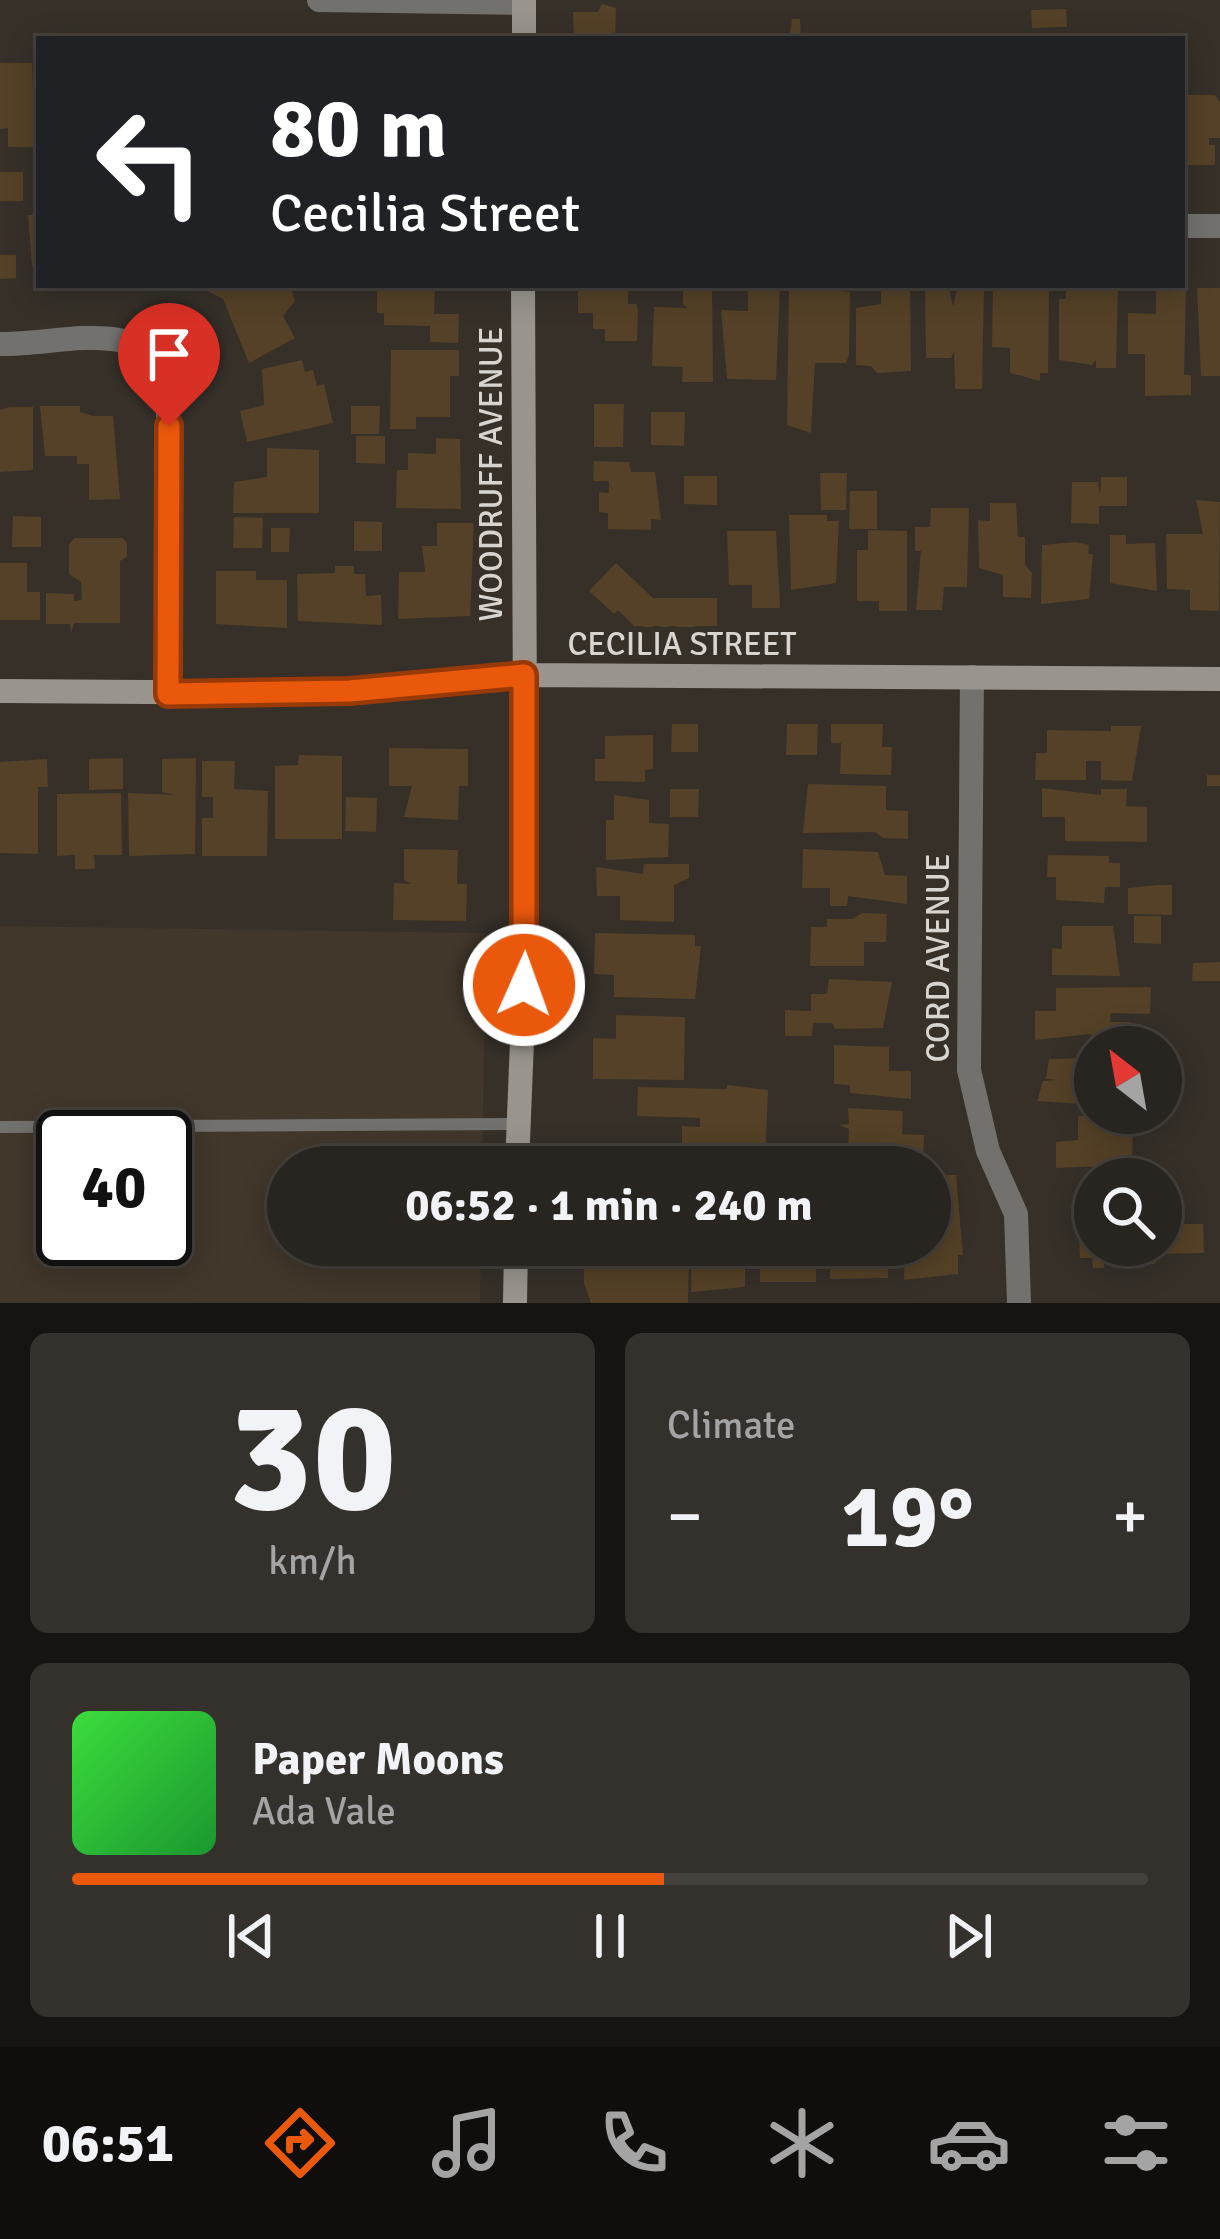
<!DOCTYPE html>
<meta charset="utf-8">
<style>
body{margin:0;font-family:Signika,sans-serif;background:#34302c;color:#f1f3f6;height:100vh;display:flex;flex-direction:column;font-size:45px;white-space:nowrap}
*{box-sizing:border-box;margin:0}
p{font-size:39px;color:#a5a4a4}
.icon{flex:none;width:66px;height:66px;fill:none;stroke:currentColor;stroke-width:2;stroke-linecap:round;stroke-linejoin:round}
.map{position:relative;height:1303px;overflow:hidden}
.sheet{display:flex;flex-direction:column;gap:30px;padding:30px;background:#161411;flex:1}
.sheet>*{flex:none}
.hud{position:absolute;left:36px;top:36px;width:1149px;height:252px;border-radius:0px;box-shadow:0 6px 30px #0003,0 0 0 3px #44413d;background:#202124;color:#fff;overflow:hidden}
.needle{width:78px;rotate:329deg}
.buttons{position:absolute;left:1074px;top:1026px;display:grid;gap:24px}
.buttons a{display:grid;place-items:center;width:108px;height:108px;border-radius:50%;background:#28241f;box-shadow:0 6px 30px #0003,0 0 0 3px #44413d;font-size:60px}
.speed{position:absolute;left:36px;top:1110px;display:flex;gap:24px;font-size:60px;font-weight:700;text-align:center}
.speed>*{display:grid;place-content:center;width:156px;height:156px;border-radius:50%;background:#28241f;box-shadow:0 6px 30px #0003,0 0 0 3px #44413d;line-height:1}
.speed .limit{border:6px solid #111;border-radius:18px;background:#fff;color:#111}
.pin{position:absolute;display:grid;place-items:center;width:102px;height:102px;color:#fff;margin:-123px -51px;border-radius:50% 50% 50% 0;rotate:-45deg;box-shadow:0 0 12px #0007}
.pin .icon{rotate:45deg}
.me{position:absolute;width:132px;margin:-66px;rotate:2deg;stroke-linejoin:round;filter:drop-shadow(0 0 9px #0008)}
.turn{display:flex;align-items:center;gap:42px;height:252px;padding:0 36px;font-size:54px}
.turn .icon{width:156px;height:156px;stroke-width:2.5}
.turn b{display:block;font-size:84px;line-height:102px}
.big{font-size:90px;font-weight:800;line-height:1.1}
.sheet .tile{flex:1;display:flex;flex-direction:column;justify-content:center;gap:18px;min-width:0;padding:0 42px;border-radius:18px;background:#34302c}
.sheet .dial{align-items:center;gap:0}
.dial b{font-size:156px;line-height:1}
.song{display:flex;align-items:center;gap:36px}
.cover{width:144px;height:144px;border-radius:18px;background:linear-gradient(135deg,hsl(120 70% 55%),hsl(130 70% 35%))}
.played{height:12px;border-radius:6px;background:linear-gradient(90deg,#ea580c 55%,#44413d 55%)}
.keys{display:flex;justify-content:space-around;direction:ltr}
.heat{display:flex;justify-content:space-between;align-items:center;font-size:66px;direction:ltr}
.sheet .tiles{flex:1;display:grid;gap:30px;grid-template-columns:1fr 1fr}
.tile:last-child{grid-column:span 2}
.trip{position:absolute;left:267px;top:1146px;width:684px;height:120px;border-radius:60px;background:#28241f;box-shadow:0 6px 30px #0003,0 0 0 3px #44413d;font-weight:800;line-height:120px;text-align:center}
.tabs{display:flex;height:192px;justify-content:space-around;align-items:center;background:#100e0c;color:#a5a4a4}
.tabs .icon{width:84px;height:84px}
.tabs .selected{color:#ea580c}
.tabs b{font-size:54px;color:#f1f3f6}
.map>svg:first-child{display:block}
</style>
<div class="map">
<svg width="1220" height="1303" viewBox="0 0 1220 1303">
<rect width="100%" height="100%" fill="#363029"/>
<path fill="#41372b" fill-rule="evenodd" d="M0,926L486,933L482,1167H288V1245H481L480,1303H0ZM63,1137H165V1239H63Z"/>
<path fill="#544127" d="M602,4L616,8L615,39H574L573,12H598Z
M1066,9L1067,27L1032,28L1031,10Z
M792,19H800L801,39H789Z
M0,63H32L35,147H8V128L0,129Z
M1187,95H1215L1220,102V138H1209V145H1215V165H1186Z
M0,172H23V201H0Z
M28,215H39V265H32Z
M0,255H16V278L0,279Z
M197,285H290L295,301L283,316L295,338L249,363L223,299Z
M435,285L434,314H459L458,343L430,342V326L384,325V313H377V287Z
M578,285L628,290V304H636L638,310L637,341H605V329H593V313H578Z
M683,285H712L713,382H682L683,367L652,366L654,307L688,308L683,304Z
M748,285H780L776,380L727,379L721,310L748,311Z
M789,285L850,292L849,355L846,363H815L811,433L787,425Z
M925,285H948L953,306L957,289H984L982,389H955L954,352L951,358H926Z
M1066,285H1082V291H1090V285H1118L1116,368H1096V360L1092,365L1059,360V299H1066Z
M881,286H910L911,371L877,373L871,366L856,365V308L881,304Z
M993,286H1049L1048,373H1040V381L1010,373V348L992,347Z
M1156,287H1186L1184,375H1191V395L1145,396V354H1128V313L1156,314Z
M1197,288H1220V376H1201Z
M391,350H459V376H450V417H416V429H390Z
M302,360L305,372L313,370L317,386L324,384L333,423L247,442L240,411L264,405L262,369Z
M594,404H624L623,447H594Z
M40,406H80V412L93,416H113L120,499L89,500V464H77V456H45Z
M351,406H380L379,434H351Z
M9,407H33V470L0,472V410Z
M651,412H685L684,446L651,445Z
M356,436H385V464L356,463Z
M436,438L460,439L461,509L396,508L397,470H408V453L436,454Z
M267,448L319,450V513H233L234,482L267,477Z
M594,461L629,462L631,472H655L661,520L651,519V530L608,529V513L599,512V492L609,493V481H593Z
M820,473H847L846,510H821Z
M684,476H717V505L684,504Z
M1101,477H1127V506H1099V524L1071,523L1072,482H1098L1100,496Z
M850,491H877V529H849Z
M1196,500L1220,502L1219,611L1190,610V590L1167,589L1166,534H1203Z
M990,503H1016L1018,537H1025V565L1032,573L1031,598L1003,597V575L979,568L978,520L990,521Z
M931,508H969L967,587H944L942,610H916L921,551H915V527H930Z
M789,515H827V521H839L836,583L791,590Z
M13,516L41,517V547H12Z
M234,517L263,518L262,548H233Z
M354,521L382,522V551H354Z
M437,523H474L470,616L398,619L399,572H425L422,546H437Z
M271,528H290L289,552H271Z
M868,530L907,531V611H879V601H857V550H868Z
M727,531H776L780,608H752V585H729Z
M1110,535H1126V544L1155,543L1157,591L1110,583Z
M75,538H123L127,543V557L120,561V623H74L71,633L70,624H46V593L74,594V601L82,600L81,582L69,574V544Z
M1076,542L1089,545L1088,554H1093L1089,599L1041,604L1042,545Z
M0,563H27V592H40V620H0Z
M616,563L653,598H717V627H635L618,610L614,614L589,591Z
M335,566H354V574H365L366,596L381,595L382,625L298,621L297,574L335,573Z
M216,571H256V580H287V628L216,624Z
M672,724H698V752H671Z
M787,724H818L817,755H786Z
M831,724H883L882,747H892L891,775L840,774L841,743H831Z
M1111,726H1141L1132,781L1101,780V761H1086V780H1035L1036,753H1047V730L1111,731Z
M653,735V769L645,770V782L595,781V759H605V736Z
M389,748L468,749V786H459L458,820L404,817L412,786H389Z
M299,755L342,756V839H275V766L298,765Z
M123,758V789L89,790V759Z
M196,758L195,854L129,856L128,793L176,795L162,792V759Z
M47,759L48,787H38V854L0,853V762Z
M202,761H235L234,789L268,791L267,856H202V818H213V797H202Z
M1207,775H1220V786H1207Z
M808,784L886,786V810L908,811V839L883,838L875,832L803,833Z
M1042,788L1101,795V789H1127L1126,806L1147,807V842L1065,841V817H1042Z
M670,789H699L698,817H670Z
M121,793L122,855H94L95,869H75V855L57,856V794Z
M614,795L649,800V823L669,824L668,857L606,860V820H614Z
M346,797L377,798L376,832L345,831Z
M404,849L458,850L457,884H467L466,921L393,920L394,883L411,884L404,880Z
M803,849L878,852L885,875L907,876V904L848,896L847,906H830V888H802Z
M1048,855L1109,856V863H1120V887H1105L1104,903L1056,900V877H1047Z
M644,864H689V878L674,885V922L620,920V896H597L596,867L643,874Z
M1157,885H1172V915L1128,914V888Z
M862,913L887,914L886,942H864V966H810L811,927H827V919H853Z
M1134,916H1161V944L1134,943Z
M1062,926H1113L1120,976L1052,975V948L1062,949Z
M595,933L695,935V946H701L695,999L614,997V975L594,974Z
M1220,962V981H1192L1193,963Z
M829,979L892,982L883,1028L835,1029L832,1023H813L812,1036H785V1010L811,1011V994H827Z
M1151,987L1150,1014L1111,1013L1110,1022H1131L1130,1042L1091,1041V1034L1035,1040V1011H1056V988Z
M616,1015L685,1017L684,1080L593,1079V1038L616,1039Z
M834,1045L889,1047V1071H911V1099L850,1093V1085L834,1084Z
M1161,1048H1170L1169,1074L1161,1073Z
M1095,1058V1105L1037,1101L1043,1081L1057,1080L1046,1079L1049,1059Z
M727,1085L768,1090L765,1163H745V1149L682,1148V1126L700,1127V1118L637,1116L638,1087L727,1089Z
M848,1108L903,1111L902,1134L924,1135L923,1163L848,1157L849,1129L839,1125L849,1124Z
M1078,1116H1133L1132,1165L1056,1168V1142L1078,1140Z
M682,1153H696L705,1159V1167H682Z
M930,1175H956L963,1255H958V1274L904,1280L905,1245H930Z
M1161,1212H1170V1224H1203L1204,1253L1154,1254L1155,1264L1104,1263V1268H1093L1092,1258H1080L1079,1238H1089L1088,1222H1095V1245H1161Z
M692,1245H745V1287L691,1292Z
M760,1245H816V1282H760Z
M831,1245H888V1278L830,1279Z
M656,1248L689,1251L688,1303H591L584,1283V1252L646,1253V1266H656Z"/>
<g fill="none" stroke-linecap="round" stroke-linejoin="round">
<path stroke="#73716d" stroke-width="12" d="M0,1127L518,1124"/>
<path stroke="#73716d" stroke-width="24" d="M319,0L524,3
M1182,226H1220
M0,344C60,345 135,317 168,373V694
M972,677L969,1070L988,1151L1016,1214L1019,1303"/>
<path stroke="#99958e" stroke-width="24" d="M524,39V0
M0,691L294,693L524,675L1220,679
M517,1167L526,939L523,285
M515,1303L516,1245"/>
</g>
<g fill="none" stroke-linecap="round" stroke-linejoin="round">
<defs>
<path id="route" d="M169,426L168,694L350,691L524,675V985"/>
</defs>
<use href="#route" stroke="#983908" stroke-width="30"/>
<use href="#route" stroke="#ea580c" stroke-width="21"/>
</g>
<g text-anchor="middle" stroke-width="12" stroke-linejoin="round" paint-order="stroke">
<g font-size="33" fill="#d8d4d0" stroke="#363029">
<text transform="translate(490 474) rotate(-90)" y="12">WOODRUFF AVENUE</text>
<text x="682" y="655">CECILIA STREET</text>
<text transform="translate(937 958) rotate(-90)" y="12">CORD AVENUE</text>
</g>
</g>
</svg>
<div class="buttons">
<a><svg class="needle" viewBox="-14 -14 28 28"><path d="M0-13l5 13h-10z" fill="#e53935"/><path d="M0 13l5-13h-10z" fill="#a5a4a4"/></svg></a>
<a><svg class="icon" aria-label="search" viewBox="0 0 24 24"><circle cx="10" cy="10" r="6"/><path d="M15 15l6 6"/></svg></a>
</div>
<div class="speed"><div class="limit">40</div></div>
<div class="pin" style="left:169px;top:426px;background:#d93025"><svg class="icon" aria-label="arrive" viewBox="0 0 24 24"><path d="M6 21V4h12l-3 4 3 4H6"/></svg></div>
<svg class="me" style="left:524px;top:985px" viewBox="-20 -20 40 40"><circle r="17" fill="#ea580c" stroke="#fff" stroke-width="3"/><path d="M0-11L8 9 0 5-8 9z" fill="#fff"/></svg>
<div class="trip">06:52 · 1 min · 240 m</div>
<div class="hud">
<div class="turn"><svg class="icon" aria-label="left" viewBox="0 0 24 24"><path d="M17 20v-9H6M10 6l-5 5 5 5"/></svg><div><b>80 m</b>Cecilia Street</div></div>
</div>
</div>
<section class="sheet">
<div class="tiles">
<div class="tile dial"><b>30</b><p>km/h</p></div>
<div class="tile"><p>Climate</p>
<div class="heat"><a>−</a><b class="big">19°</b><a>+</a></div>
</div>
<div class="tile">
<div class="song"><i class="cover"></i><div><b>Paper Moons</b><p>Ada Vale</p></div></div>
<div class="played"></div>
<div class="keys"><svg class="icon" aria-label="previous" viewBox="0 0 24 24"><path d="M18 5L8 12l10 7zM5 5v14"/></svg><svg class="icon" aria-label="pause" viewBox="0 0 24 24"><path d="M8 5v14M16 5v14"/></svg><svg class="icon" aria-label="next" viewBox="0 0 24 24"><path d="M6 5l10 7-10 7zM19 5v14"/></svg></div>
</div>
</div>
</section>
<nav class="tabs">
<b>06:51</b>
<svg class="icon selected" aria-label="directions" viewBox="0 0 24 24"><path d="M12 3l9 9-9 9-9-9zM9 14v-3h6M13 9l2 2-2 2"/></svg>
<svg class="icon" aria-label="music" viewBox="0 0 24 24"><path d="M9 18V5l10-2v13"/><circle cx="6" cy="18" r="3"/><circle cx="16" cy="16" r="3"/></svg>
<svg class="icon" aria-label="phone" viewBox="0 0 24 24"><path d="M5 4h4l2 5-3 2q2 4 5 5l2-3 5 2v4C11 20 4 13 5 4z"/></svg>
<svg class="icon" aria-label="climate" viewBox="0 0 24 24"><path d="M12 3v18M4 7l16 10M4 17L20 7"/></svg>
<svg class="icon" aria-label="car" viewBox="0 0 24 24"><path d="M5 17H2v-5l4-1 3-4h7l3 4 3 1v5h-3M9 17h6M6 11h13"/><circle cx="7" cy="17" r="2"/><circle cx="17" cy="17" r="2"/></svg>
<svg class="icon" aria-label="filters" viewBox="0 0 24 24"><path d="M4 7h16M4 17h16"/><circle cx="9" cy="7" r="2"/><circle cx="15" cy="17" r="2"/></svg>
</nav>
